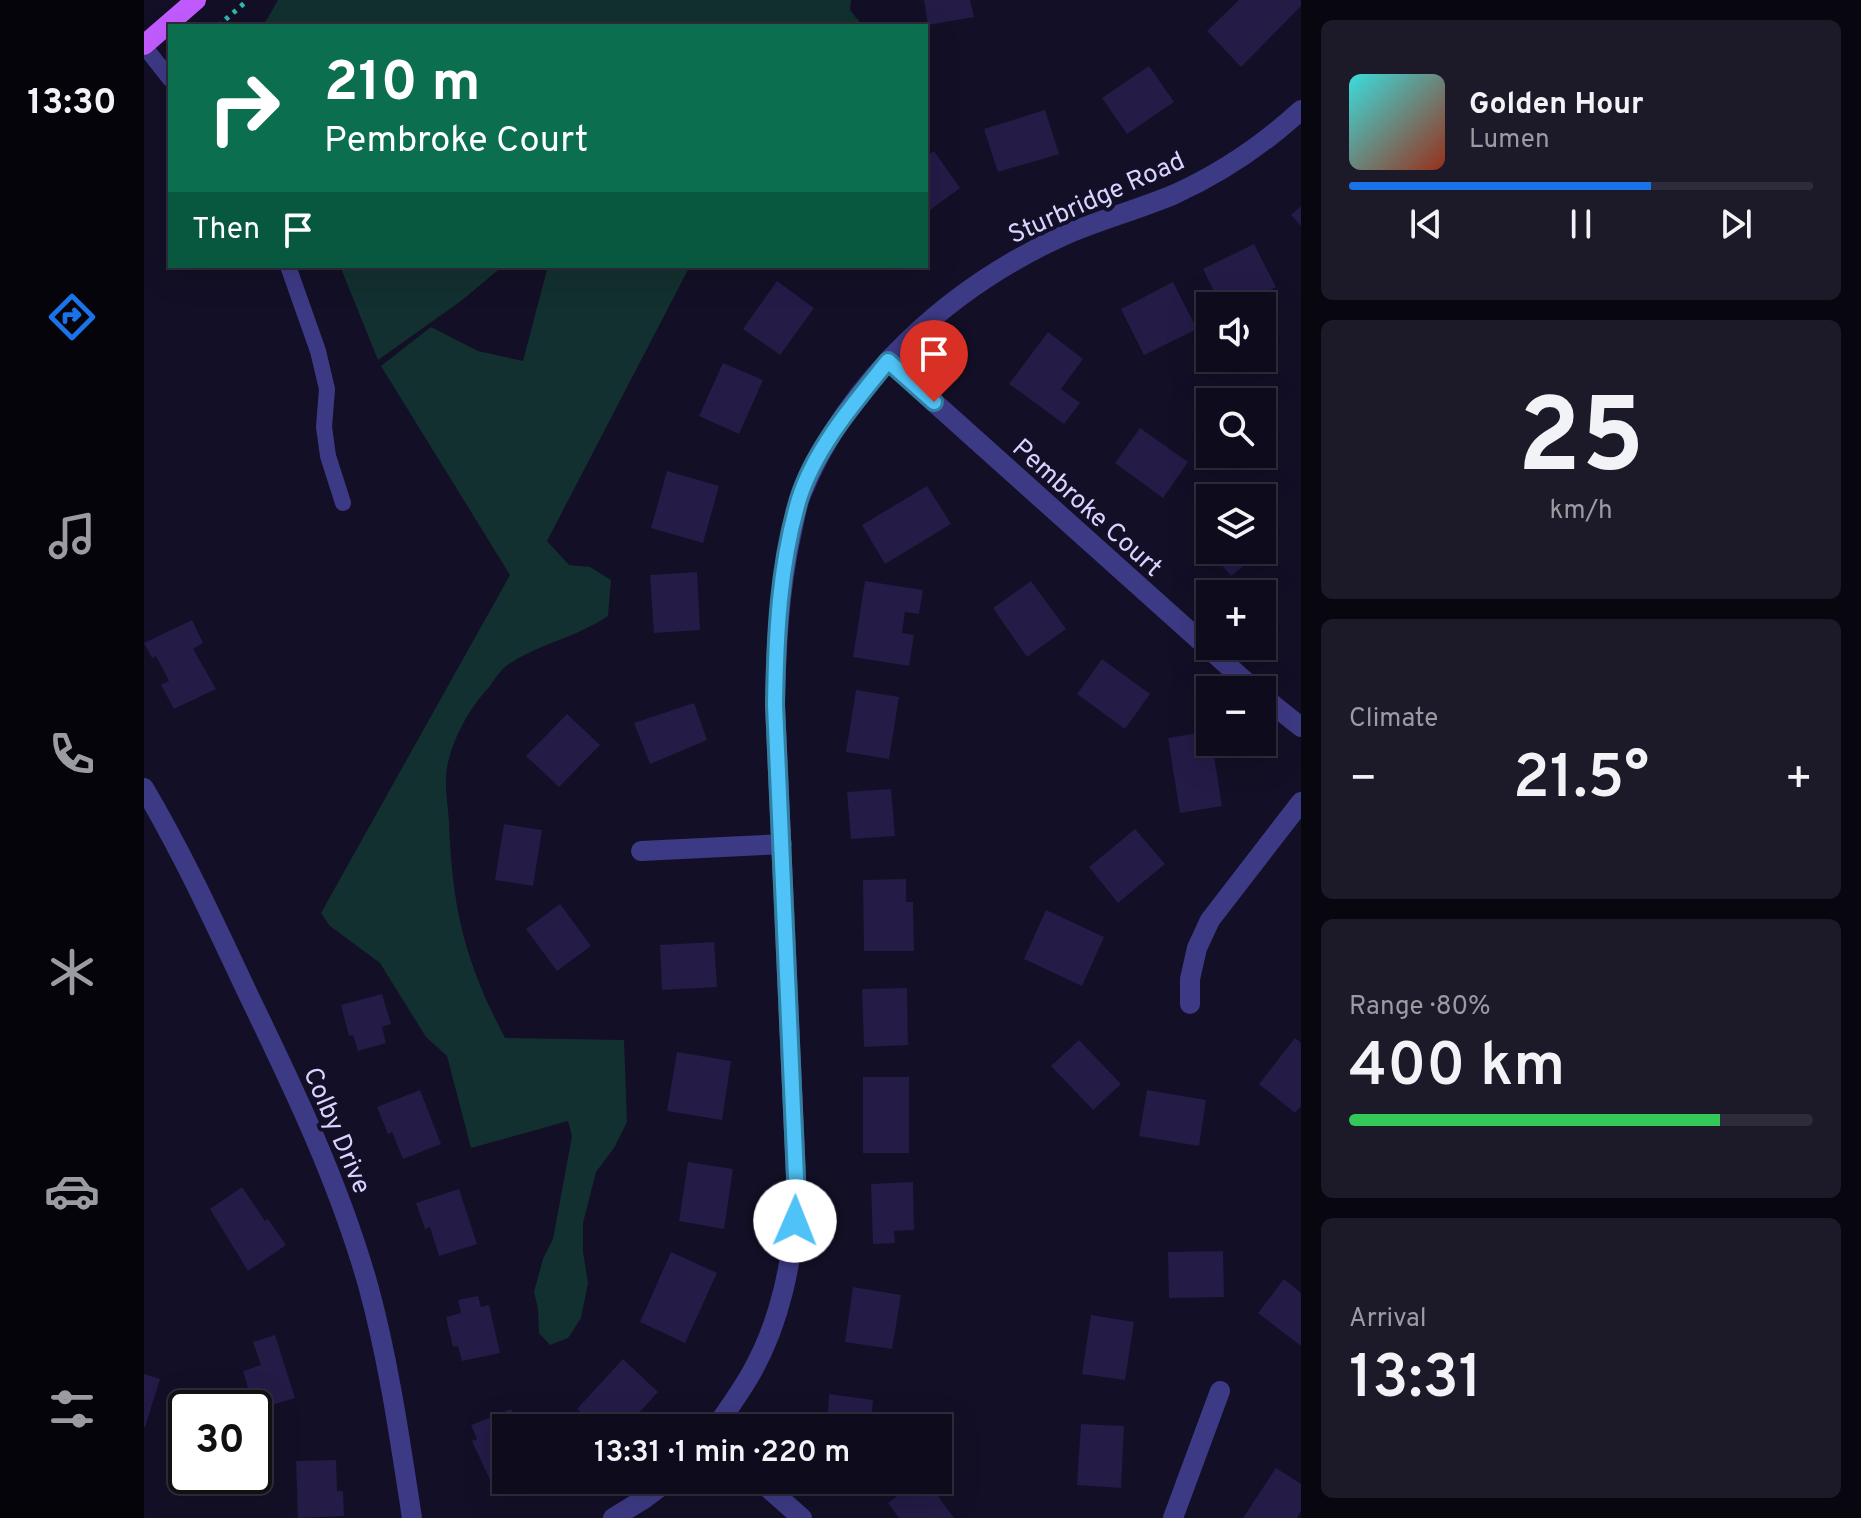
<!DOCTYPE html>
<meta charset="utf-8">
<style>
body{margin:0;font-family:Overpass,sans-serif;background:#1c1929;color:#f1f3f6;height:100vh;display:flex;flex-direction:column;font-size:30px;white-space:nowrap}
*{box-sizing:border-box;margin:0}
p{font-size:26px;color:#9b9ba3}
.icon{flex:none;width:44px;height:44px;fill:none;stroke:currentColor;stroke-width:2;stroke-linecap:round;stroke-linejoin:round}
.map{position:relative;flex:1;overflow:hidden}
.sheet{display:flex;flex-direction:column;gap:20px;padding:20px;background:#08060f;width:560px}
.sheet>*{flex:none}
.banner{position:absolute;left:24px;top:24px;width:760px;height:244px;border-radius:0px;box-shadow:0 8px 32px #0002,0 0 0 2px #2e2b3b;background:#0b6e4f;color:#fff;overflow:hidden}
.fabs{position:absolute;left:1052px;top:292px;display:grid;gap:16px}
.fabs a{display:grid;place-items:center;width:80px;height:80px;border-radius:0px;background:#0e0b1c;box-shadow:0 8px 32px #0002,0 0 0 2px #2e2b3b;font-size:40px}
.speed{position:absolute;left:24px;top:1390px;display:flex;gap:16px;font-size:40px;font-weight:700;text-align:center}
.speed>*{display:grid;place-content:center;width:104px;height:104px;border-radius:50%;background:#0e0b1c;box-shadow:0 8px 32px #0002,0 0 0 2px #2e2b3b;line-height:1}
.speed .limit{border:4px solid #111;border-radius:12px;background:#fff;color:#111}
.pin{position:absolute;display:grid;place-items:center;width:68px;height:68px;color:#fff;margin:-82px -34px;border-radius:50% 50% 50% 0;rotate:-45deg;box-shadow:0 0 8px #0007}
.pin .icon{rotate:45deg}
.me{position:absolute;width:88px;margin:-44px;rotate:1deg;stroke-linejoin:round;filter:drop-shadow(0 0 6px #0008)}
.turn{display:flex;align-items:center;gap:28px;height:168px;padding:0 24px;font-size:36px}
.turn .icon{width:104px;height:104px;stroke-width:2.5}
.turn b{display:block;font-size:56px;line-height:68px}
.then{display:flex;align-items:center;height:76px;padding:0 24px;background:#0003;gap:16px;font-size:30px}
.big{font-size:60px;font-weight:600;line-height:1.1}
.sheet .widget{flex:1;display:flex;flex-direction:column;justify-content:center;gap:12px;min-width:0;padding:0 28px;border-radius:12px;background:#1c1929}
.sheet .dial{align-items:center;gap:0}
.dial b{font-size:104px;line-height:1}
.song{display:flex;align-items:center;gap:24px}
.cover{width:96px;height:96px;border-radius:12px;background:linear-gradient(135deg,hsl(180 70% 55%),hsl(10 70% 35%))}
.played{height:8px;border-radius:4px;background:linear-gradient(90deg,#1a73e8 65%,#2e2b3b 65%)}
.keys{display:flex;justify-content:space-around;direction:ltr}
.heat{display:flex;justify-content:space-between;align-items:center;font-size:44px;direction:ltr}
.charge{height:12px;border-radius:6px;background:linear-gradient(90deg,#34c759 80%,#2e2b3b 0)}
.trip{position:absolute;left:348px;top:1414px;width:460px;height:80px;border-radius:0px;background:#0e0b1c;box-shadow:0 8px 32px #0002,0 0 0 2px #2e2b3b;font-weight:600;line-height:80px;text-align:center}
main{display:flex;flex:1;min-height:0}
.tab-bar{display:flex;flex-direction:column;width:144px;justify-content:space-around;align-items:center;background:#06040b;color:#9b9ba3}
.tab-bar .icon{width:56px;height:56px}
.tab-bar .current{color:#1a73e8}
.tab-bar b{font-size:36px;color:#f1f3f6}
.map>svg:first-child{display:block}
</style>
<main>
<nav class="tab-bar">
<b>13:30</b>
<svg class="icon current" aria-label="directions" viewBox="0 0 24 24"><path d="M12 3l9 9-9 9-9-9zM9 14v-3h6M13 9l2 2-2 2"/></svg>
<svg class="icon" aria-label="music" viewBox="0 0 24 24"><path d="M9 18V5l10-2v13"/><circle cx="6" cy="18" r="3"/><circle cx="16" cy="16" r="3"/></svg>
<svg class="icon" aria-label="phone" viewBox="0 0 24 24"><path d="M5 4h4l2 5-3 2q2 4 5 5l2-3 5 2v4C11 20 4 13 5 4z"/></svg>
<svg class="icon" aria-label="climate" viewBox="0 0 24 24"><path d="M12 3v18M4 7l16 10M4 17L20 7"/></svg>
<svg class="icon" aria-label="car" viewBox="0 0 24 24"><path d="M5 17H2v-5l4-1 3-4h7l3 4 3 1v5h-3M9 17h6M6 11h13"/><circle cx="7" cy="17" r="2"/><circle cx="17" cy="17" r="2"/></svg>
<svg class="icon" aria-label="filters" viewBox="0 0 24 24"><path d="M4 7h16M4 17h16"/><circle cx="9" cy="7" r="2"/><circle cx="15" cy="17" r="2"/></svg>
</nav>
<div class="map">
<svg width="1157" height="1518" viewBox="0 0 1157 1518">
<rect width="100%" height="100%" fill="#130f26"/>
<path fill="#12302f" d="M134,0H707L706,10L719,26H119Z
M196,266H359L317,301L234,360Z
M404,266H546L403,541L425,565L446,567L467,580L464,616C433,637 395,644 365,664C357,669 351,679 345,687C325,709 309,737 303,767C300,784 304,805 305,822C308,908 321,962 361,1038L480,1040L483,1122L470,1148L452,1172L439,1223V1252L444,1283L437,1318L424,1338L406,1345L395,1333L394,1309L390,1292L399,1259L409,1239L428,1136L424,1121L327,1148L303,1056L282,1037L236,963L186,926L177,913L366,575L237,366L287,327L334,351L379,361Z"/>
<path fill="#241b47" d="M780,0H826L830,17L784,25Z
M1095,0H1157V6L1097,67L1063,31Z
M1005,66L1030,102L983,134L958,98Z
M901,110L915,154L854,172L840,129Z
M790,151L816,188L782,213V157Z
M1157,206V226L1147,215Z
M1110,244L1132,287L1094,306H1077L1059,269Z
M633,281L670,308L636,355L599,329Z
M1029,282L1053,329L1000,355L977,309Z
M904,332L939,359L917,389L936,403L920,424L865,384Z
M579,363L619,380L595,434L555,416Z
M996,428L1044,462L1019,498L971,463Z
M523,471L575,486L559,543L507,528Z
M783,486L807,524L741,564L718,525Z
M1066,517V550H1118V544L1122,548L1087,576L1049,531Z
M553,572L556,630L510,633L506,575Z
M721,581L779,590L775,614L761,612L758,633L770,635L765,666L709,657Z
M887,581L922,629L883,657L849,608Z
M48,620L59,643L49,649L72,689L30,709L17,685L25,681L12,656L8,658L0,643Z
M958,659L1006,694L981,729L933,694Z
M712,690L755,697L745,759L702,752Z
M550,703L563,740L506,764L490,723Z
M423,714L456,745L415,787L382,756Z
M1066,731L1078,806L1036,813L1024,738Z
M747,789L751,836L707,839L703,792Z
M360,824L398,830L389,886L351,880Z
M991,829L1021,864L974,903L945,867Z
M762,879V902H769L770,951H720L719,880Z
M416,904L447,946L413,971L382,929Z
M902,910L960,937L938,986L880,959Z
M570,942L573,987L518,990L516,945Z
M763,988L764,1045L720,1047L718,989Z
M238,994L247,1024L238,1027L242,1043L214,1051L209,1035L205,1036L197,1005Z
M1151,1038L1157,1043V1106L1151,1113L1115,1084Z
M935,1040L977,1084L949,1110L907,1066Z
M533,1052L587,1061L578,1120L523,1111Z
M719,1077H765V1153H719Z
M276,1090L297,1144L259,1159L248,1132L244,1134L233,1107Z
M1003,1090L1062,1100L1055,1146L995,1136Z
M544,1162L589,1169L580,1229L535,1221Z
M769,1182L770,1230L750,1231L751,1243L729,1244L727,1184Z
M98,1187L121,1221L124,1219L142,1245L104,1271L66,1209Z
M315,1189L333,1244L295,1256L286,1227L281,1229L272,1203Z
M1079,1251L1080,1297L1025,1298L1024,1252Z
M527,1252L573,1273L541,1343L496,1322Z
M1140,1279L1157,1293V1346L1114,1313Z
M709,1287L757,1295L748,1349L701,1342Z
M334,1296L337,1307L345,1305L356,1353L318,1361L314,1346L309,1347L302,1317L317,1313L314,1300Z
M947,1315L990,1322L981,1380L938,1374Z
M131,1335L151,1398L128,1405L124,1392L107,1398L99,1371L117,1365L109,1342Z
M479,1359L514,1392L481,1428H455L433,1409Z
M0,1374L16,1379L1,1427H0Z
M685,1394L729,1400L727,1428H683Z
M367,1409L375,1428H362V1480H383L352,1493L328,1441L333,1439L327,1425Z
M937,1424L980,1426L977,1488L933,1485Z
M192,1460L193,1491H199L200,1516L154,1518L152,1461Z
M1132,1468L1157,1484V1511L1153,1518H1099Z
M775,1480H782L810,1518H755L744,1503Z"/>
<g fill="none" stroke-linecap="round" stroke-linejoin="round">
<path stroke="#2fb8b0" stroke-width="5" stroke-dasharray="4 6" stroke-linecap="butt" d="M74,26L104,0"/>
<path stroke="#3d3a85" stroke-width="16" d="M0,46L26,79
M144,266L174,351L183,389L180,427L184,456L199,503"/>
<path stroke="#3d3a85" stroke-width="20" d="M744,361L1111,690
M1118,696L1157,727
M497,851L638,844
M1046,1004V979L1053,948L1066,920L1157,802
M571,1428C583,1411 595,1394 605,1377C637,1323 648,1261 653,1200L631,705C632,648 635,592 647,536C650,523 652,508 657,495C705,377 809,285 923,234C958,219 996,209 1031,194C1077,173 1120,144 1157,110
M615,1480L658,1518
M469,1518L500,1499L525,1480
M1029,1518L1076,1391"/>
<path stroke="#3d3a85" stroke-width="20" d="M0,788C39,854 71,924 104,994C150,1089 195,1183 224,1285C245,1362 256,1440 268,1518"/>
<path stroke="#c25bff" stroke-width="20" d="M0,45L52,0"/>
</g>
<g fill="none" stroke-linecap="round" stroke-linejoin="round">
<defs>
<path id="route" d="M651,1221L653,1200L631,705C632,636 635,566 655,499C671,448 711,402 744,361L790,402"/>
</defs>
<use href="#route" stroke="#337fa1" stroke-width="20"/>
<use href="#route" stroke="#4fc3f7" stroke-width="14"/>
</g>
<g text-anchor="middle" stroke-width="8" stroke-linejoin="round" paint-order="stroke">
<g font-size="26" fill="#d9d4ff" stroke="#130f26">
<text transform="translate(952 197) rotate(-24)" y="9">Sturbridge Road</text>
<text transform="translate(944 507) rotate(42)" y="9">Pembroke Court</text>
<text transform="translate(194 1130) rotate(67)" y="9">Colby Drive</text>
</g>
</g>
</svg>
<div class="fabs">
<a><svg class="icon" aria-label="sound" viewBox="0 0 24 24"><path d="M4 9h4l5-4v14l-5-4H4zM17 9q2 3 0 6"/></svg></a>
<a><svg class="icon" aria-label="search" viewBox="0 0 24 24"><circle cx="10" cy="10" r="6"/><path d="M15 15l6 6"/></svg></a>
<a><svg class="icon" aria-label="layers" viewBox="0 0 24 24"><path d="M12 4l9 5-9 5-9-5zM3 14l9 5 9-5"/></svg></a>
<a>+</a>
<a>−</a>
</div>
<div class="speed"><div class="limit">30</div></div>
<div class="pin" style="left:790px;top:402px;background:#d93025"><svg class="icon" aria-label="arrive" viewBox="0 0 24 24"><path d="M6 21V4h12l-3 4 3 4H6"/></svg></div>
<svg class="me" style="left:651px;top:1221px" viewBox="-20 -20 40 40"><circle r="19" fill="#fff"/><path d="M0-13L10 11 0 6-10 11z" fill="#4fc3f7"/></svg>
<div class="trip">13:31 · 1 min · 220 m</div>
<div class="banner">
<div class="turn"><svg class="icon" aria-label="right" viewBox="0 0 24 24"><path d="M7 20v-9h11M14 6l5 5-5 5"/></svg><div><b>210 m</b>Pembroke Court</div></div>
<div class="then">Then<svg class="icon" aria-label="arrive" viewBox="0 0 24 24"><path d="M6 21V4h12l-3 4 3 4H6"/></svg></div>
</div>
</div>
<section class="sheet">
<div class="widget">
<div class="song"><i class="cover"></i><div><b>Golden Hour</b><p>Lumen</p></div></div>
<div class="played"></div>
<div class="keys"><svg class="icon" aria-label="previous" viewBox="0 0 24 24"><path d="M18 5L8 12l10 7zM5 5v14"/></svg><svg class="icon" aria-label="pause" viewBox="0 0 24 24"><path d="M8 5v14M16 5v14"/></svg><svg class="icon" aria-label="next" viewBox="0 0 24 24"><path d="M6 5l10 7-10 7zM19 5v14"/></svg></div>
</div>
<div class="widget dial"><b>25</b><p>km/h</p></div>
<div class="widget"><p>Climate</p>
<div class="heat"><a>−</a><b class="big">21.5°</b><a>+</a></div>
</div>
<div class="widget"><p>Range · 80%</p><b class="big">400 km</b><div class="charge"></div></div>
<div class="widget"><p>Arrival</p><b class="big">13:31</b></div>
</section>
</main>
